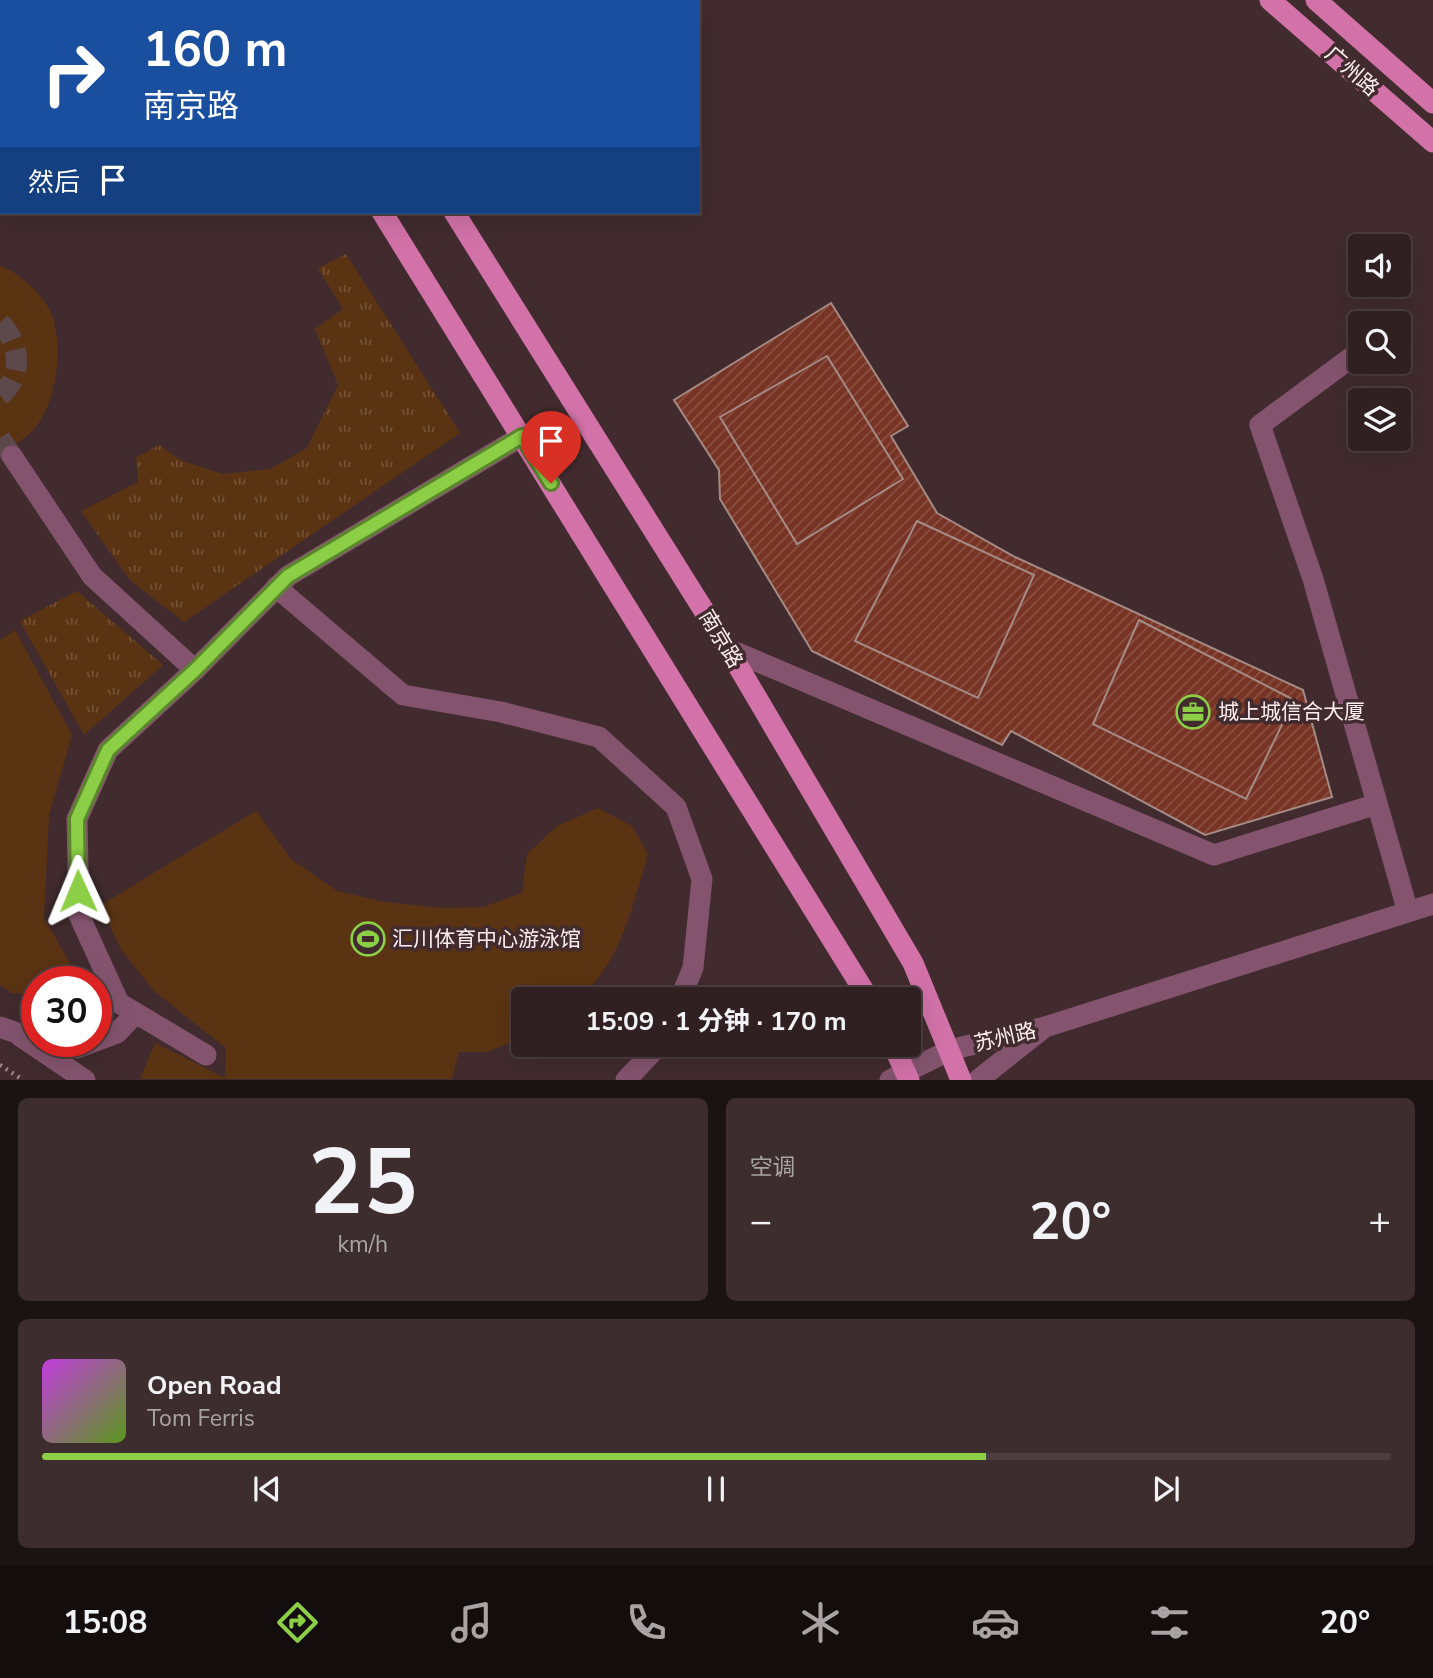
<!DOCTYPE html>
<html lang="zh">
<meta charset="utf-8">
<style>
body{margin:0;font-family:"Nunito Sans","Noto Sans SC",sans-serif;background:#3d2d2f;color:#f1f3f6;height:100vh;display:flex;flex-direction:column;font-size:26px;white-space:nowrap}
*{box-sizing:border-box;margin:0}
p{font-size:23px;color:#a8a3a5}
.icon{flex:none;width:38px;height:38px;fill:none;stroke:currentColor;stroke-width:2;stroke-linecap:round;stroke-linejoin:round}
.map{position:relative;height:1080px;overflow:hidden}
.drawer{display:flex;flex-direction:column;gap:18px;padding:18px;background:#1b1213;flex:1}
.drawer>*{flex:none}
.hud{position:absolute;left:0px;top:0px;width:700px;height:214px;box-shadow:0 7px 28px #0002,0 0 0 2px #4c3e40;background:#1a4fa0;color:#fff;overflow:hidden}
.buttons{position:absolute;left:1348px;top:234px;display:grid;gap:14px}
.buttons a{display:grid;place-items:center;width:63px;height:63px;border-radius:7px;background:#312022;box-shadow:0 7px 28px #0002,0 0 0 2px #4c3e40;font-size:35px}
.speed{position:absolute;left:21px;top:966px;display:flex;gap:14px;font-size:35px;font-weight:700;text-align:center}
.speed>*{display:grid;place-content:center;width:91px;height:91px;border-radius:50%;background:#312022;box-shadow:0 7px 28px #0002,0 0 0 2px #4c3e40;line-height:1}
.speed .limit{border:10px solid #d22;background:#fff;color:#111}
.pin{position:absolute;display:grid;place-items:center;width:60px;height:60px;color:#fff;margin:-72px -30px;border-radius:50% 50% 50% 0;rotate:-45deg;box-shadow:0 0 7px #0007}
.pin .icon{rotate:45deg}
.me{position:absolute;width:77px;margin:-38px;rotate:359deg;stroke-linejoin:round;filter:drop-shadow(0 0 5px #0008)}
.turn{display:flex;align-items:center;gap:24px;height:147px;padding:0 28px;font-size:32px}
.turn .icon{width:91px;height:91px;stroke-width:2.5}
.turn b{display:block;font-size:49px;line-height:60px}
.then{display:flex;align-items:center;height:66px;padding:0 28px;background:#0003;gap:14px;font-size:26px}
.big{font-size:52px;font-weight:700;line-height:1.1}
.drawer .widget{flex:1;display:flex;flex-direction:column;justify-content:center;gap:10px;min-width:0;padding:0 24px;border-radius:10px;background:#3d2d2f}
.drawer .dial{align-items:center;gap:0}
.dial b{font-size:91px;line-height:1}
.song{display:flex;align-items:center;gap:21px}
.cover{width:84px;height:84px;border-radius:10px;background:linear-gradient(135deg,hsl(290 70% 55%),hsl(90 70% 35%))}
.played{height:7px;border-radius:4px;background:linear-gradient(90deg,#8cce45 70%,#4c3e40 70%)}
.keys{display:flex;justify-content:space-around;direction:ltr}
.heat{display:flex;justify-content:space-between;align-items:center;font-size:38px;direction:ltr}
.drawer .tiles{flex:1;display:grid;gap:18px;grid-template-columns:1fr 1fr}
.widget:last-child{grid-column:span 2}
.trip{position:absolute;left:511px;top:987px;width:410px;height:70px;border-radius:7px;background:#312022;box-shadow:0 7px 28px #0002,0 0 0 2px #4c3e40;font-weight:700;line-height:70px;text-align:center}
.tabs{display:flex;height:112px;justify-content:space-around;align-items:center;background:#140d0e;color:#a8a3a5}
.tabs .icon{width:49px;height:49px}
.tabs .active{color:#8cce45}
.tabs b{font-size:32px;color:#f1f3f6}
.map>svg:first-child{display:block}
</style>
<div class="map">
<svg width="1433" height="1080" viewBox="0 0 1433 1080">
<defs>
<pattern id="grass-tufts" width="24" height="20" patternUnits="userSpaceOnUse" patternTransform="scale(1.75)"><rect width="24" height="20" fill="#5a3412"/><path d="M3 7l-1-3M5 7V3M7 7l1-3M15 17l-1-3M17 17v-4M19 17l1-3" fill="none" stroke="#735235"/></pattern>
<pattern id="building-hatch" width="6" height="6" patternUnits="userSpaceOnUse" patternTransform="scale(1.75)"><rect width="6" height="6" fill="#773323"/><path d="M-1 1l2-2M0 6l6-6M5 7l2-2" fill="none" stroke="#8b5143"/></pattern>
</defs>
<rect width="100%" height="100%" fill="#412b2e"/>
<path fill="url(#grass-tufts)" d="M0,0H188L190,2H2L0,41Z
M346,254L460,433L184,622L130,580L81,511L138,482L136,458L159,445L180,460L223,474L270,469L307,448L338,385L315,329L343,309L318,268Z
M77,591L163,665L84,735L20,621Z"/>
<path fill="#5a3412" d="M0,266C18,271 44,296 51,313C64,346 57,401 35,428C27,438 11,446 0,454Z
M15,630L72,735L49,815L44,918L81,982H37V995L12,993L0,985V640Z
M598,808L632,826L648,854C633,905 620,964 579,999H523V1038L486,1052H459L452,1079H140L155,1043L225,1078L226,1048L154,991L120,948L101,905L256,811L291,859L337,891L385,902L443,908L483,907L522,893L527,854L557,826Z"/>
<path fill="url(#building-hatch)" stroke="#a58b85" stroke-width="2" d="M831,303L908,426L891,436L937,513L1015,557L1303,690L1332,797L1205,835L1011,731L1002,745L812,651L720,499L719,470L674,400Z
M827,356L903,479L797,544L720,417Z
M917,521L1034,575L978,698L855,641Z
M1139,620L1294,700L1246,799L1093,724Z"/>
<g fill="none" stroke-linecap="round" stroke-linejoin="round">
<path stroke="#5d484b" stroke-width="21" stroke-dasharray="21 10" stroke-linecap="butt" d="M0,323C20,342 24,377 0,395
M0,438L12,456"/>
<path stroke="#9d8b8d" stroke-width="4.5" stroke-dasharray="2 5" stroke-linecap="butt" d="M0,1065L23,1080"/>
<path stroke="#84546e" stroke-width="21" d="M1360,351L1260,425L1313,579L1408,912
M12,456L92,576L195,670
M276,587L403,695L501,712L599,737L676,807L702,879L693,968L680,999
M728,649L1214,855L1377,804
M0,1027L34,1039
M1045,1027L1433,904
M20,1036L85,1080
M43,1041L77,1048L96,1041
M96,1041L117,1033L136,1013
M206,1055L119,1003L79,915L77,819L108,750L195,670L288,576L522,436
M626,1080L659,1045
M890,1080L950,1050L1045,1027L978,1080"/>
<path stroke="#d272a8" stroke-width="21" d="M251,0L252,2
M322,0L323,2
M1270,0L1433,142
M1316,0L1433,103
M382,212L869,999
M454,212L728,649L913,963L961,1080
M893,1045L909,1080"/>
</g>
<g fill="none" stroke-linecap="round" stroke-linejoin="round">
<defs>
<path id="route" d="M78,891L77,819L108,750L195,670L288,576L522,436L551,483"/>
</defs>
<use href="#route" stroke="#5b862d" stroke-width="18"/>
<use href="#route" stroke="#8cce45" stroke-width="12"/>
</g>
<defs>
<symbol id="office-ring" viewBox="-11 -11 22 22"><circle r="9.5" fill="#412b2e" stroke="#8cce45" stroke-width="1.5"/><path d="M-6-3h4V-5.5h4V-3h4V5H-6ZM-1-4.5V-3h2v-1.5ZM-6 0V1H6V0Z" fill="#8cce45"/></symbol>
<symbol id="stadium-ring" viewBox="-11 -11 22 22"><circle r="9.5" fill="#412b2e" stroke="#8cce45" stroke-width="1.5"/><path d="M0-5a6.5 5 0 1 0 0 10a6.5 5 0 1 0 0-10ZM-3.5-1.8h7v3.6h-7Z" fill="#8cce45"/></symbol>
</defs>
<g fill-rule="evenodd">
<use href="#office-ring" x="1174" y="693" width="38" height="38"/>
<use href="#stadium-ring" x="349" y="920" width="38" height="38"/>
</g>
<g text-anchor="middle" stroke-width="7" stroke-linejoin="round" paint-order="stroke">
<g font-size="21" fill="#fcedef" stroke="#412b2e">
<text transform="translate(1352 71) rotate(41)" y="7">广州路</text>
<text transform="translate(721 639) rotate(59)" y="7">南京路</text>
<text transform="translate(1005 1037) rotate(-13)" y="7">苏州路</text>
</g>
<g font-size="21" fill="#fcedef" stroke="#412b2e" text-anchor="start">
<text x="1218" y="719">城上城信合大厦</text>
<text x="392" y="946">汇川体育中心游泳馆</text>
</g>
</g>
</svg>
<div class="buttons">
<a><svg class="icon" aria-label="sound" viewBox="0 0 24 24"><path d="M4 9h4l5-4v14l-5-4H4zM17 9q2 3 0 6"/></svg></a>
<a><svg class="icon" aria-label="search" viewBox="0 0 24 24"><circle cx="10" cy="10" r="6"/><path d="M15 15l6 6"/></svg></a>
<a><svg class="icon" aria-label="layers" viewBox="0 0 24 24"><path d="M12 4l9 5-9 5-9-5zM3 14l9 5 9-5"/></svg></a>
</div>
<div class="speed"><div class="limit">30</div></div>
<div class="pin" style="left:551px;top:483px;background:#d93025"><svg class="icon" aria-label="arrive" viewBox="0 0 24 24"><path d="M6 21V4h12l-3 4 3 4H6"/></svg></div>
<svg class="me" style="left:78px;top:891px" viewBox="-20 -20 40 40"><path d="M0-17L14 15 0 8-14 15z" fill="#8cce45" stroke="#fff" stroke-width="4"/></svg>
<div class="trip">15:09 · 1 分钟 · 170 m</div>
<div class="hud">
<div class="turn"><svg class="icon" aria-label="right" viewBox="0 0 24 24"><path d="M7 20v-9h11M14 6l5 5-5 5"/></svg><div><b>160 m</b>南京路</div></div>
<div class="then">然后<svg class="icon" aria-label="arrive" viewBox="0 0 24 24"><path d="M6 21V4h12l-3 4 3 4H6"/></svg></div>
</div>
</div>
<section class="drawer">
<div class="tiles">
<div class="widget dial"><b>25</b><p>km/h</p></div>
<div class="widget"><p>空调</p>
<div class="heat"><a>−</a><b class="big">20°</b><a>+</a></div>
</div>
<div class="widget">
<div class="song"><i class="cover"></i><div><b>Open Road</b><p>Tom Ferris</p></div></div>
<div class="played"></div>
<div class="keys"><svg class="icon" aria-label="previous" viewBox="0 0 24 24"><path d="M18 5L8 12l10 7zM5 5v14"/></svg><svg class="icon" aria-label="pause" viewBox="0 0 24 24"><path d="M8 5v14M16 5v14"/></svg><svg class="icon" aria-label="next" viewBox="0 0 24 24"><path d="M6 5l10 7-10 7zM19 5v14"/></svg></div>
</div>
</div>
</section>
<nav class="tabs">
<b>15:08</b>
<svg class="icon active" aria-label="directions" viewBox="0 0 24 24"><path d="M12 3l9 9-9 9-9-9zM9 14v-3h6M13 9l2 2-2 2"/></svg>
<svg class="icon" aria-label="music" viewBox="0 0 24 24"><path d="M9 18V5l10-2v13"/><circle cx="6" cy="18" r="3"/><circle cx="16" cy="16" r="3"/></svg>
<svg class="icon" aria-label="phone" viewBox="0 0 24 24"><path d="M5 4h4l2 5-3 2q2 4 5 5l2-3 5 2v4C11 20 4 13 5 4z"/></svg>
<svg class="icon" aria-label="climate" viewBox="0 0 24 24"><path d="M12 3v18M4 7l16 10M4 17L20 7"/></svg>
<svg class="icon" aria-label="car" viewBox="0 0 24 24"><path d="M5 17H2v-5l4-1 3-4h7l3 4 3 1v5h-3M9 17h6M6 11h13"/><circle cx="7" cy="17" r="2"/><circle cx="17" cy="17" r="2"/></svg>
<svg class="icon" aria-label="filters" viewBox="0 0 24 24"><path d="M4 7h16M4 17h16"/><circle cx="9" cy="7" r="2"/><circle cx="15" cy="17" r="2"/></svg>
<b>20°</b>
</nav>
